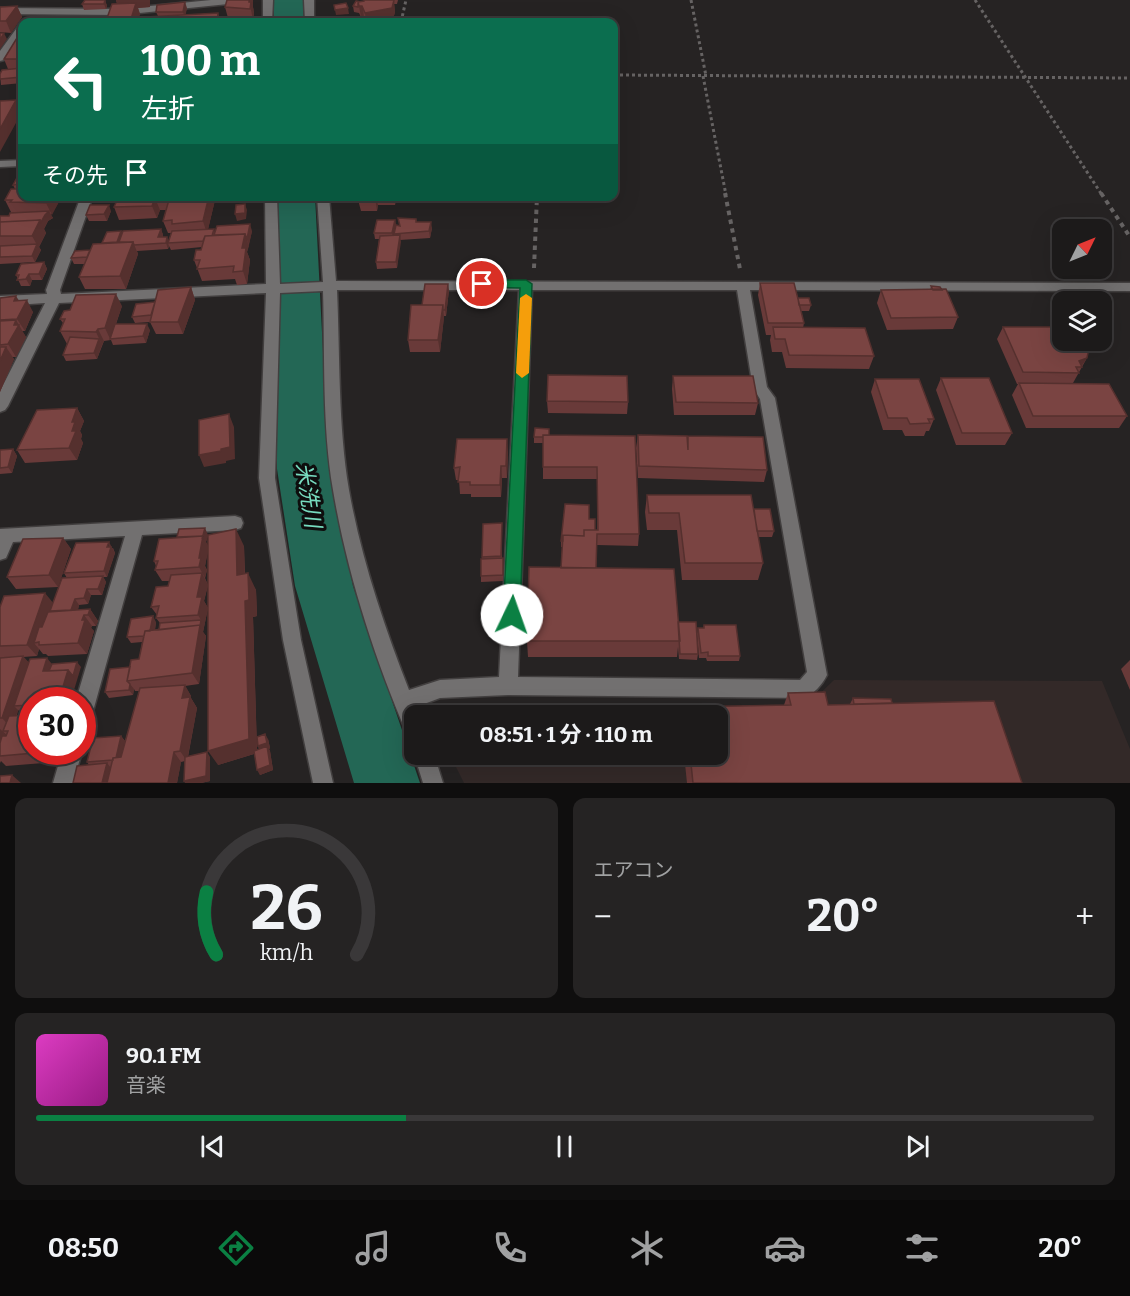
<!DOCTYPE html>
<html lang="ja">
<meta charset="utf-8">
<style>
body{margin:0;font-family:Bitter,"Noto Sans JP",serif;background:#252323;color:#f1f3f6;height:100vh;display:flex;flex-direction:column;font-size:22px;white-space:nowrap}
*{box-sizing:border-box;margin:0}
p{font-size:20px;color:#a0a1a2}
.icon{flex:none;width:33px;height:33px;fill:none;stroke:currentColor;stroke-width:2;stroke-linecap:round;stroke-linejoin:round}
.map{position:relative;height:783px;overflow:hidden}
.drawer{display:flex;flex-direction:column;gap:15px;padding:15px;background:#0f0e0e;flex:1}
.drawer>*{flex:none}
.top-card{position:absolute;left:18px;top:18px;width:600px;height:183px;border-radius:12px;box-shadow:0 6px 24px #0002,0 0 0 2px #3a3839;background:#0b6e4f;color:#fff;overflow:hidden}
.needle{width:39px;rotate:47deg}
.buttons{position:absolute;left:1052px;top:219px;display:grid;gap:12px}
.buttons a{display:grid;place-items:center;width:60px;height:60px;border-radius:12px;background:#1c1a1a;box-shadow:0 6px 24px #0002,0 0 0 2px #3a3839;font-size:30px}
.speed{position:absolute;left:18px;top:687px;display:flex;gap:12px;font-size:30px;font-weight:700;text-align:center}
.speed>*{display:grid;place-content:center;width:78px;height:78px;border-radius:50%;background:#1c1a1a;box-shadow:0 6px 24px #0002,0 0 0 2px #3a3839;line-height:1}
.speed .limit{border:9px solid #d22;background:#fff;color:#111}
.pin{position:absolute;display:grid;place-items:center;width:51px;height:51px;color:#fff;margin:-26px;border:3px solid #fff;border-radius:50%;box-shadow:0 2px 6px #0007}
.me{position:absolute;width:66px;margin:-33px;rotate:3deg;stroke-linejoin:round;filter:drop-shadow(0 0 4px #0008)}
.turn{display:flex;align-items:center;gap:21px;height:126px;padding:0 24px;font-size:27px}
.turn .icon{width:78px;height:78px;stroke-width:2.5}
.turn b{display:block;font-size:42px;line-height:51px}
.then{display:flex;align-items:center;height:57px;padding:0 24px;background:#0003;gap:12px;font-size:22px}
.big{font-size:45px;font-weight:700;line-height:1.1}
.drawer .widget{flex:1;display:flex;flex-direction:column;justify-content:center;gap:9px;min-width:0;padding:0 21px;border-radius:12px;background:#252323}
.drawer .dial{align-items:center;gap:0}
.dial svg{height:156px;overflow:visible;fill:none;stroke:#3a3839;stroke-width:7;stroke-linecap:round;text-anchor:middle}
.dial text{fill:#f1f3f6;stroke:none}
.song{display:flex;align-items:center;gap:18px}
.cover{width:72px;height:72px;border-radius:9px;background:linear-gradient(135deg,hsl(310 70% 55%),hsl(310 70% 35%))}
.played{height:6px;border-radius:3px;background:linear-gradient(90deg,#0b8043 35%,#3a3839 35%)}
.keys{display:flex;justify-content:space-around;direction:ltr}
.heat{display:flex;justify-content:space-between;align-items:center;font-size:33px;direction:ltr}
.drawer .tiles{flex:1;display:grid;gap:15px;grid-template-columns:1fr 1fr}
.widget:last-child{grid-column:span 2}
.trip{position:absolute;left:404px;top:705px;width:324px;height:60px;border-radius:12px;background:#1c1a1a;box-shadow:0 6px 24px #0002,0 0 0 2px #3a3839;font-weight:700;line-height:60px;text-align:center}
.dock{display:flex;height:96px;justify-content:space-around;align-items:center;background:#0b0a0a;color:#a0a1a2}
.dock .icon{width:42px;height:42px}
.dock .on{color:#0b8043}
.dock b{font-size:27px;color:#f1f3f6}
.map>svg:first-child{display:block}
</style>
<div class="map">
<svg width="1130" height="783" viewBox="0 0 1130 783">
<rect width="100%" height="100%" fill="#262323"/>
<path fill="#332928" d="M834,680L1102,681L1130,749V783H464L450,755L717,754V716H444L449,711L809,704Z"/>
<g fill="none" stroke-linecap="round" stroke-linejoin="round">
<path fill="#236755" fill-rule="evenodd" d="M273,0H303L304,22H274Z
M277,196H315L329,469L353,586L420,783H354L295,586L277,469Z"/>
<defs>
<path id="minor" d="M211,0H243L238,3L120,15L0,14V8L120,9Z
M263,0H273L272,22H263Z
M304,0H314V22H305Z
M22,24V33L4,60L0,61V51L19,25Z
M22,160V166L0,167V161Z
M81,196H93L60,290L61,294L266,284L265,196H277L280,284L323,282L317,196H329L336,281L1130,283V291L750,290L767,387L775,398L827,675C822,685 814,694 804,698L508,695L440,698L416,707L419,716H414V737L407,734C374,657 347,573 333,490C322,425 325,356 323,291L280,293L275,478L301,640L333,783H313L283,640L259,478L266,293L59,303L8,406L5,410L0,412V391L45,303L0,306V296L47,294L46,290ZM337,290H519L499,677L440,680L409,690C384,626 361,558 349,490C338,425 340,356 337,290ZM532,290H737L753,388L760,399L807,672L800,680L518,677Z
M235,516L241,518L243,523L241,528L235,530L142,535L92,715L89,722L82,724V700H76L125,536L13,542L6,558L0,560V529Z
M62,752H82L73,783H53Z
M414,754H434L443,783H423Z"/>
</defs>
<use href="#minor" stroke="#423f3f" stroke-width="3"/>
<path stroke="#666363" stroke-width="3" stroke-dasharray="3 3" stroke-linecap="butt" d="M691,0L706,76
M975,0L1102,195
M401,22L406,0
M614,75L1130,78
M703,76L726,195"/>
<path stroke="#666363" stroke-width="4" stroke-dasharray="4.5 4.5" stroke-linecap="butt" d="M725,193L740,269
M1101,193L1130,237
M534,268L537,196"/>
<use href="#minor" fill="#727070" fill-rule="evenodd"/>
</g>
<path fill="#693a39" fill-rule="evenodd" d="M105,0L107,6L106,9L84,10L82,4Z
M116,0H150V7L138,8L140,14L137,22H106V21L117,4Z
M364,0H398L397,4H394L395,12L393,19L376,22H338L365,21L364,17H361L359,13L354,12L353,6L364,1Z
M253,3V7L254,13L253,20L228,18L225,7Z
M17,6L22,17L11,33L0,32V7Z
M187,8L185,15L218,13L220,22H144L158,16L156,12Z
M22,30V83L1,85L0,74L8,69L4,59Z
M22,174V196H60L59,198L60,200L51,215L53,218L48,221L44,229L46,233L39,247L41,250L35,262L0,264V216H9L11,212L5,200L15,189L13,185Z
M119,196H214L215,200L208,229H214L215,233L252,231L247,252L250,260L247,284L237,285L235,279L202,281L194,260L201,250L202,247L171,250L169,246L168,249L137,251L138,254L126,289H85L79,277L85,264H74L71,258L90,250L121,231L122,233L161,229L163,235V237L169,241L171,233H168L163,221L166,210H160L157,218L119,220L114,207Z
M357,196H407L406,201H396L395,205H378L377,211H361Z
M111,211L107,221H89L86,215Z
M416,219L417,222L432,228L430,238L400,240L397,268L377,269L376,262L379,239H375L374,233L395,220L396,226Z
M44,262L47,269L42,280H32L30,286H21L16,275Z
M760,283L811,305L809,311H801L804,323L803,328L874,356L869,369L786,368L782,352H772L770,340L771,335H766L758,295Z
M931,286L942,290L958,317L953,329L887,330L877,303L881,290H930Z
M191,287L195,300L183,334H156L150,322L135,323L132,317L155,302Z
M449,290L446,316H444L440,352H410L408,340L422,305Z
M0,298L19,300L33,312L25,331H22L26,337L16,357H12L14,359L0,392Z
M122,306L116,324L150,330L146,343L113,345L111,340L104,341L97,359L66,361L63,355L67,344L60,331L63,323L60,319Z
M1003,327L1057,333L1062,340L1087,358L1073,383L1127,416L1119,428H1026L1012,395L1018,384H1017L997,339Z
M673,376L758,403L755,415H674L672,389Z
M941,378L1012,433L1005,445H956L936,390Z
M875,379L934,419L929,431H926L924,436H905L902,430H883L871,392Z
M547,401L628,402L627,414L548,413Z
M77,408L84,421L80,431L82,435L81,439L83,443L77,460L25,463L17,450Z
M549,435L635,436L639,534L638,546L597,545L596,568L678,622L698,654L697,660L679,659L678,647L677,657H528L527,641L561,568L562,547H561V541L589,519L595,530H597V479H543V443H534V437Z
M638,435L687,442L688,436L767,470L764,482L638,478L636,448Z
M13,449L17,456L12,473L0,474V450Z
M508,451L507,478H502L501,497H471V494H460L459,480H456L454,468Z
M647,495L754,509L774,531L772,537H758L763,563L758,580H682L677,530H647L645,512Z
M483,524L502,529V558L503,564V581L481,582V576L482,559Z
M208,535L206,542L208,547L244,546L245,574L256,590L257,616L253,617L257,750L259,749L258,746L268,739L270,748L269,749L270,751L273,770L260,775L254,754L218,765L208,550L205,566L207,570L205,578L208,585L204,601L208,608L203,632L206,636L199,684L185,686L191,696V698L197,708L188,757H210V781L201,783H185V761L181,762L177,783H73L89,765L87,762L121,736L125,741L140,691H135L134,689L133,695L109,698L105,692L139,659L142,642L131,643L127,637L156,622L155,630H159L160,623L156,618L157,615L151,607L168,586L170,581H162L155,570L156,566L154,561Z
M63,538L71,549L58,587L16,589L7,577Z
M113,548L115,553L107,577H103L106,582L102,595H91L88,604L79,605L78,610L90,609L98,621L96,626H92L91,628L94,631L87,654L48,656L46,654H43L39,649L37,656L23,657L28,662L52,664L81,667L32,700V752H59L56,762L6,766L1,761L0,763V607L53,603L67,578L64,573ZM18,710L23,715H17Z
M704,625L740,656L739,661H707L706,658H699L697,634L698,628H703Z
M1130,660V690L1121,669Z
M788,693L828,705L850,704L853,698L892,703L1022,783H687L684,754H717V716H683L684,707L784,705Z"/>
<path fill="#55302e" d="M105,0L107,6L106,9L104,4Z
M116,0H150V7L138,8L140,14L137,22H132L131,19L118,6Z
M249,0H253V7L254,13L253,20Z
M394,0L395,12L393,19L376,22H366L365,13Z
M185,2L187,8L185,18L183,12Z
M362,2L364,17H361L359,6Z
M17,6L22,17L11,33L6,21Z
M348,8L349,14L336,15L335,10Z
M218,13L220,22H217Z
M4,33L7,39L0,49V40Z
M16,100L22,112L0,152V129Z
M49,196H60L59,198L60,200L52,215L46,203Z
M209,196H214L215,200L207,234L203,221Z
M375,196H376L378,205L377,211Z
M155,198L160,210L157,218L152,206Z
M245,204L247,210L246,219L237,221L235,214Z
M109,205L111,211L107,221L104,214Z
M49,211L53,218L48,221L44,229L46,233L39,247L41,250L35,262L32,256L37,245L32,236L40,220Z
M395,220L396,226L393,239L392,233Z
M431,222L432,228L430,238L429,231Z
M250,224L252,231L249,245L247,239Z
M161,229L163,235L161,244L158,237Z
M121,231L124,237L116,245Z
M245,234L249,246L247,252L250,260L247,284L243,271L242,248Z
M400,235L401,242L397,268L396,262Z
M167,237L170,243H168L169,246L168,249L166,243Z
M133,242L138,254L126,289L120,276Z
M44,262L47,269L42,280L39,274Z
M29,274L32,280L30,286L26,279Z
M448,284L449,290L446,316L445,310Z
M191,287L195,300L183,334L178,322Z
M116,294L122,306L111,338L110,339L111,341L105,328Z
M16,296L23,307L27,300L33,312L25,331L17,319L14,301Z
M443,305L444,318L440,352L438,340Z
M16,320L26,337L16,357L8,344Z
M147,324L150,330L146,343L143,336Z
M98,329L104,341L102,345L96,332Z
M99,339L102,345L97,359L94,353Z
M6,347L14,359L0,392V361Z
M1087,358L1081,367H1076L1072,373L1079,361Z
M77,408L84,421L80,431L82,435L81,439L83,443L77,460L69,448L72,431V422Z
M229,414L234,427L235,459L226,461V463L204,467L199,455L221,449Z
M507,439L508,451L507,478L506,466Z
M13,449L17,456L12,473L8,467Z
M501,466L502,478L501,497L500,485Z
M205,528L208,535L206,542L209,547L205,566L207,570L205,578L199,567V558Z
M236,529L244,546L245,592L237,575Z
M63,538L71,549L58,587L49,575Z
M109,542L115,553L107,577L104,571Z
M202,573L208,585L204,601L208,608L203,632L206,636L199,684L192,673L200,625L201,620L198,615L197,597Z
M248,573L256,590L257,616L253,617L257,753L218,765L208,751L245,601Z
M103,576L106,582L102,595L98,589Z
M87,589L91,595L88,604L84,598Z
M45,593L54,604L39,642L34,643L39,649L37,656L27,645Z
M75,599L79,605L76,616L71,610Z
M90,609L98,621L96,626L88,615Z
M84,615L92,626L91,628L94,631L87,654L78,643Z
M153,616L156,622L153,641L149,635Z
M23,656L33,667L14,706L18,710L12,729L2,718Z
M47,658L56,669L48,677L43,671Z
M77,662L81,667L71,700H59L68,670Z
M130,684L134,689L133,695L129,690Z
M185,685L191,696V698L197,708L187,761L180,751L182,698Z
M0,729L9,737L0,756Z
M265,734L268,739L270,748L269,749L270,751L273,770L260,775L257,770L261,751L258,746Z
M121,736L125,741L120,765L115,760Z
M46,752H59L56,762Z
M174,752L181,762L177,783H168Z
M207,752L210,757V781L201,783H185L184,781Z
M107,763L111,768L108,783H102Z
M12,775L21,783H10Z"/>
<path fill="#7a4442" stroke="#55302e" stroke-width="1.5" d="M85,0H105L104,4H82Z
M227,0H249V2H251L250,9L225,7Z
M364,0H394L392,8L365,13L362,6H359L358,2L364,1Z
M356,1L361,2H358V7L353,6Z
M185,2L183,12H156L157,5Z
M136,3L131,19L106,21L112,4Z
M346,3L348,8L335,10L334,5Z
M17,6L6,21H0V7Z
M218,13L217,22H192V19L191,22H144L146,17Z
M339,18L372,22H338Z
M22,30V59H4L17,38Z
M0,33H4L0,40Z
M22,68V77L0,79V74L2,70Z
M16,100L0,129V101Z
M19,174H22V187H17L19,184L13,185Z
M11,189H22V196H49L46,203L10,202L12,200H5Z
M119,196H167V198H155L152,206L114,207Z
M170,196H209L203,221L172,224V220L163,221Z
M359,196H375V198L358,199Z
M245,204V213L235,214L236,205Z
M90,205H109L104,214L86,215Z
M49,211L45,215L41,222L40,220L0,222V216H9L10,213Z
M398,218L416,219V222H431L429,231L394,234L396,225L400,226Z
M40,220L32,236H0V222Z
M377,220H395L392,233H374Z
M250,224L247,239L245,234L214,235L217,226Z
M161,229L158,237H167L166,243L134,245L133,242H119L123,231Z
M214,229L212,236H205L203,241L168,243L172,231Z
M121,231L117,242L102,243L107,232Z
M245,234L242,248H246L243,271L233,272L234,266L197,269L200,260H194L196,250H201L205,236Z
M400,235L396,262H376L380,236Z
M133,242L120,276L79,277L93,244Z
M37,244L32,256L0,257V246Z
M90,250L87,257L71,258L75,251Z
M44,262L39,274H29L26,279L17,280L19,275H16L21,264Z
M760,283H794L804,323H768Z
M425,284H448L445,310H443V305H422Z
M931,286L940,287L942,290H933Z
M191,287L178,322H150L158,290Z
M946,289L958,317L891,318L881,290Z
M116,294L105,328L98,329L96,332L60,331L65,319H60L64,311L70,310L76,295Z
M16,296L14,301L27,300L17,319L0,320V298Z
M798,298H809L811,305H799Z
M155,302L151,315L132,317L136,304Z
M411,305H443L438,340H408Z
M16,320L14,325H19L8,344L0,345V321Z
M115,324H147L143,336L110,339Z
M773,327L865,328L874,356L789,355L785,339H775Z
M1003,327H1053L1057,333H1062V340L1077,341L1085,347L1088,353L1087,358L1079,361L1082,367H1076L1079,373L1023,372Z
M70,337L99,339L94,353L63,355Z
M0,347H6L0,361Z
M548,375L627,376L628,402L547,401Z
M673,376H753L758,403L676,402Z
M941,378H989L1012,433H962Z
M875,379H919L934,419H928L930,423L910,424L907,418H888Z
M1019,383L1109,384L1127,416H1033Z
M77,408L72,422H75L72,431H76L69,448L17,450L37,410Z
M229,414L230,447L221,449V451L199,455V420Z
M535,428L549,429V435H543V437H534Z
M543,435L635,436L639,534H597L596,568H561L563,535L584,536V530H598L597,467H543Z
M638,435L687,436L688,450V436L763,437L767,470L639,466Z
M457,439H507L506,466H501L500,485H470V482H458L460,467L454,468Z
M13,449L8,467L0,468V450Z
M647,495H751L763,563H685L679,513H649Z
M565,504L589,505V519H595V530H584V536L563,535V541H561Z
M754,509H770L774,531H757Z
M502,523L501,556L482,557L483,524Z
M205,528L202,539L203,536L177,537L179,529Z
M236,529L237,575L248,573L249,600L245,601L249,739L208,751V535Z
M203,536L199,558H201L199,567L155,570L158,561H154L159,539Z
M63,538L49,575L7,577L23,539Z
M109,542L107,547H111L104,571L64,573L76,543Z
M503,558V575L481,576V559Z
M529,567L674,569L680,641H527Z
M202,573L197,597H202L198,615L156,618L159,606L151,607L156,587L168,586L171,575Z
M103,576L98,589H87L84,598L75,599L71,610L50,611L62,578Z
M45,593L27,645L0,646V607L4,596Z
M90,609L88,615H84L82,620H85L78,643L39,645V642L34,643L39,627H42L48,612Z
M153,616L150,631H145L144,636L127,637L131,619Z
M201,620L200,626V625L159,630L160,623Z
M678,622H696L698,654H680Z
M200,625L192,673L127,681L131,660L139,659L145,631Z
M704,625H736L740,656H708V652L701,653L698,628H704Z
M23,656L2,718H0V658Z
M47,658L43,671L68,670L59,700H32V709H28L29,705L14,706L30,659Z
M77,662L73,676L68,670L49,671L52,664Z
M130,667L127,681L130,684L129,690L105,692L110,669Z
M185,685L182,698L190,697L180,751L174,752L168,783H107L113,758L121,757L140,688Z
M825,692L828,705L994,701L1022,783H693L690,754H717V716H685L684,707L791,705L788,693Z
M853,698L891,699L892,703L854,704Z
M32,715V752H46L0,756V743L2,736H6L8,731H3L9,716Z
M265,734L267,743L258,746L257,737Z
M121,736L116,758H113V760L87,762L93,738Z
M267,746L270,765L257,770L254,751Z
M207,752L206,776L184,781L185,757Z
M107,763L102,783H73L77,766Z
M12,775L10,783H0V776Z"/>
<path fill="#0b8043" stroke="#07532c" stroke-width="1.5" d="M482,280H526L532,284L520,615L517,620L512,622L506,620L503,615L520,288L477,287V282Z"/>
<path fill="#f59e0b" d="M526,294L532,298L529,373L522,378L516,373L520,298Z"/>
<g text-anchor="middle" stroke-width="6" stroke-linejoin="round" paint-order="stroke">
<g font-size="22" font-style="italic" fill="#77dbbf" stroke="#0e0d0d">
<text transform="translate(309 495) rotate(81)" y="8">米洗川</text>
</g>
</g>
</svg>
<div class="buttons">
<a><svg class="needle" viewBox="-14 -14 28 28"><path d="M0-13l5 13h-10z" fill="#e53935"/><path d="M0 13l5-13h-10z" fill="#a0a1a2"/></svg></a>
<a><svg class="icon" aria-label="layers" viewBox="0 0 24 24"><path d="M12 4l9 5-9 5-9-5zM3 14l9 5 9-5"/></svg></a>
</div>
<div class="speed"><div class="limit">30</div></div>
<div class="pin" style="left:482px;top:284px;background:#d93025"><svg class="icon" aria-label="arrive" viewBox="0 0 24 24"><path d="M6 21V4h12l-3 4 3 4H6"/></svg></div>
<svg class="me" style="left:512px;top:615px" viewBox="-20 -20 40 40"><circle r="19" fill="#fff"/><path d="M0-13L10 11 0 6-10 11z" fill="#0b8043"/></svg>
<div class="trip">08:51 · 1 分 · 110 m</div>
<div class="top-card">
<div class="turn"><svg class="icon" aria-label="left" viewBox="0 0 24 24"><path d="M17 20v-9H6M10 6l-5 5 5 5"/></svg><div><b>100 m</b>左折</div></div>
<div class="then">その先<svg class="icon" aria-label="arrive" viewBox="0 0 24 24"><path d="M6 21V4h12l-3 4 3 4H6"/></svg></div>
</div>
</div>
<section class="drawer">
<div class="tiles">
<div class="widget dial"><svg viewBox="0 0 100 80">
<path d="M14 69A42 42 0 1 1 86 69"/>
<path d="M14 69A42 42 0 0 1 9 37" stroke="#0b8043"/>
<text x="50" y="56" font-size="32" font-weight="700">26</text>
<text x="50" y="72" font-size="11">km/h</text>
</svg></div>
<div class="widget"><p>エアコン</p>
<div class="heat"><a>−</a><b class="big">20°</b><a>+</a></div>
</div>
<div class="widget">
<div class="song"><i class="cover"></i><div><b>90.1 FM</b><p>音楽</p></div></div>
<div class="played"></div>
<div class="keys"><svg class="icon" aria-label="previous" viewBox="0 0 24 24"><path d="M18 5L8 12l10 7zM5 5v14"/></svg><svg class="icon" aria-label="pause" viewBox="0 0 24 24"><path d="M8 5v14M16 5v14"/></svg><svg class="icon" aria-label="next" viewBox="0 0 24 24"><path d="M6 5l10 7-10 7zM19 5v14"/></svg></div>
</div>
</div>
</section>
<nav class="dock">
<b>08:50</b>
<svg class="icon on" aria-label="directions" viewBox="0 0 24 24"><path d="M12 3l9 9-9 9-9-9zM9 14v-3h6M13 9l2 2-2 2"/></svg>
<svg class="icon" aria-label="music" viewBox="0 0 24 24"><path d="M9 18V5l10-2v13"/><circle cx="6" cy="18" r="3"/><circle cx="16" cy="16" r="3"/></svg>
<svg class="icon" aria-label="phone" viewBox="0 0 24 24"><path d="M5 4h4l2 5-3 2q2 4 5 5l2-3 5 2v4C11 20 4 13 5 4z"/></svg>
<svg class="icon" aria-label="climate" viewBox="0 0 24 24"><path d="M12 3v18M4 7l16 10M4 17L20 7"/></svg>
<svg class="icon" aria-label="car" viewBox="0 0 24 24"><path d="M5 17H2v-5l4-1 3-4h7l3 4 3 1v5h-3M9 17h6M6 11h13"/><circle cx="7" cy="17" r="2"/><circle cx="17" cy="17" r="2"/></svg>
<svg class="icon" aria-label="filters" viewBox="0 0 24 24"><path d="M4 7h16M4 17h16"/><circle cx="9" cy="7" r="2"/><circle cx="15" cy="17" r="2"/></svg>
<b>20°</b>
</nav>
